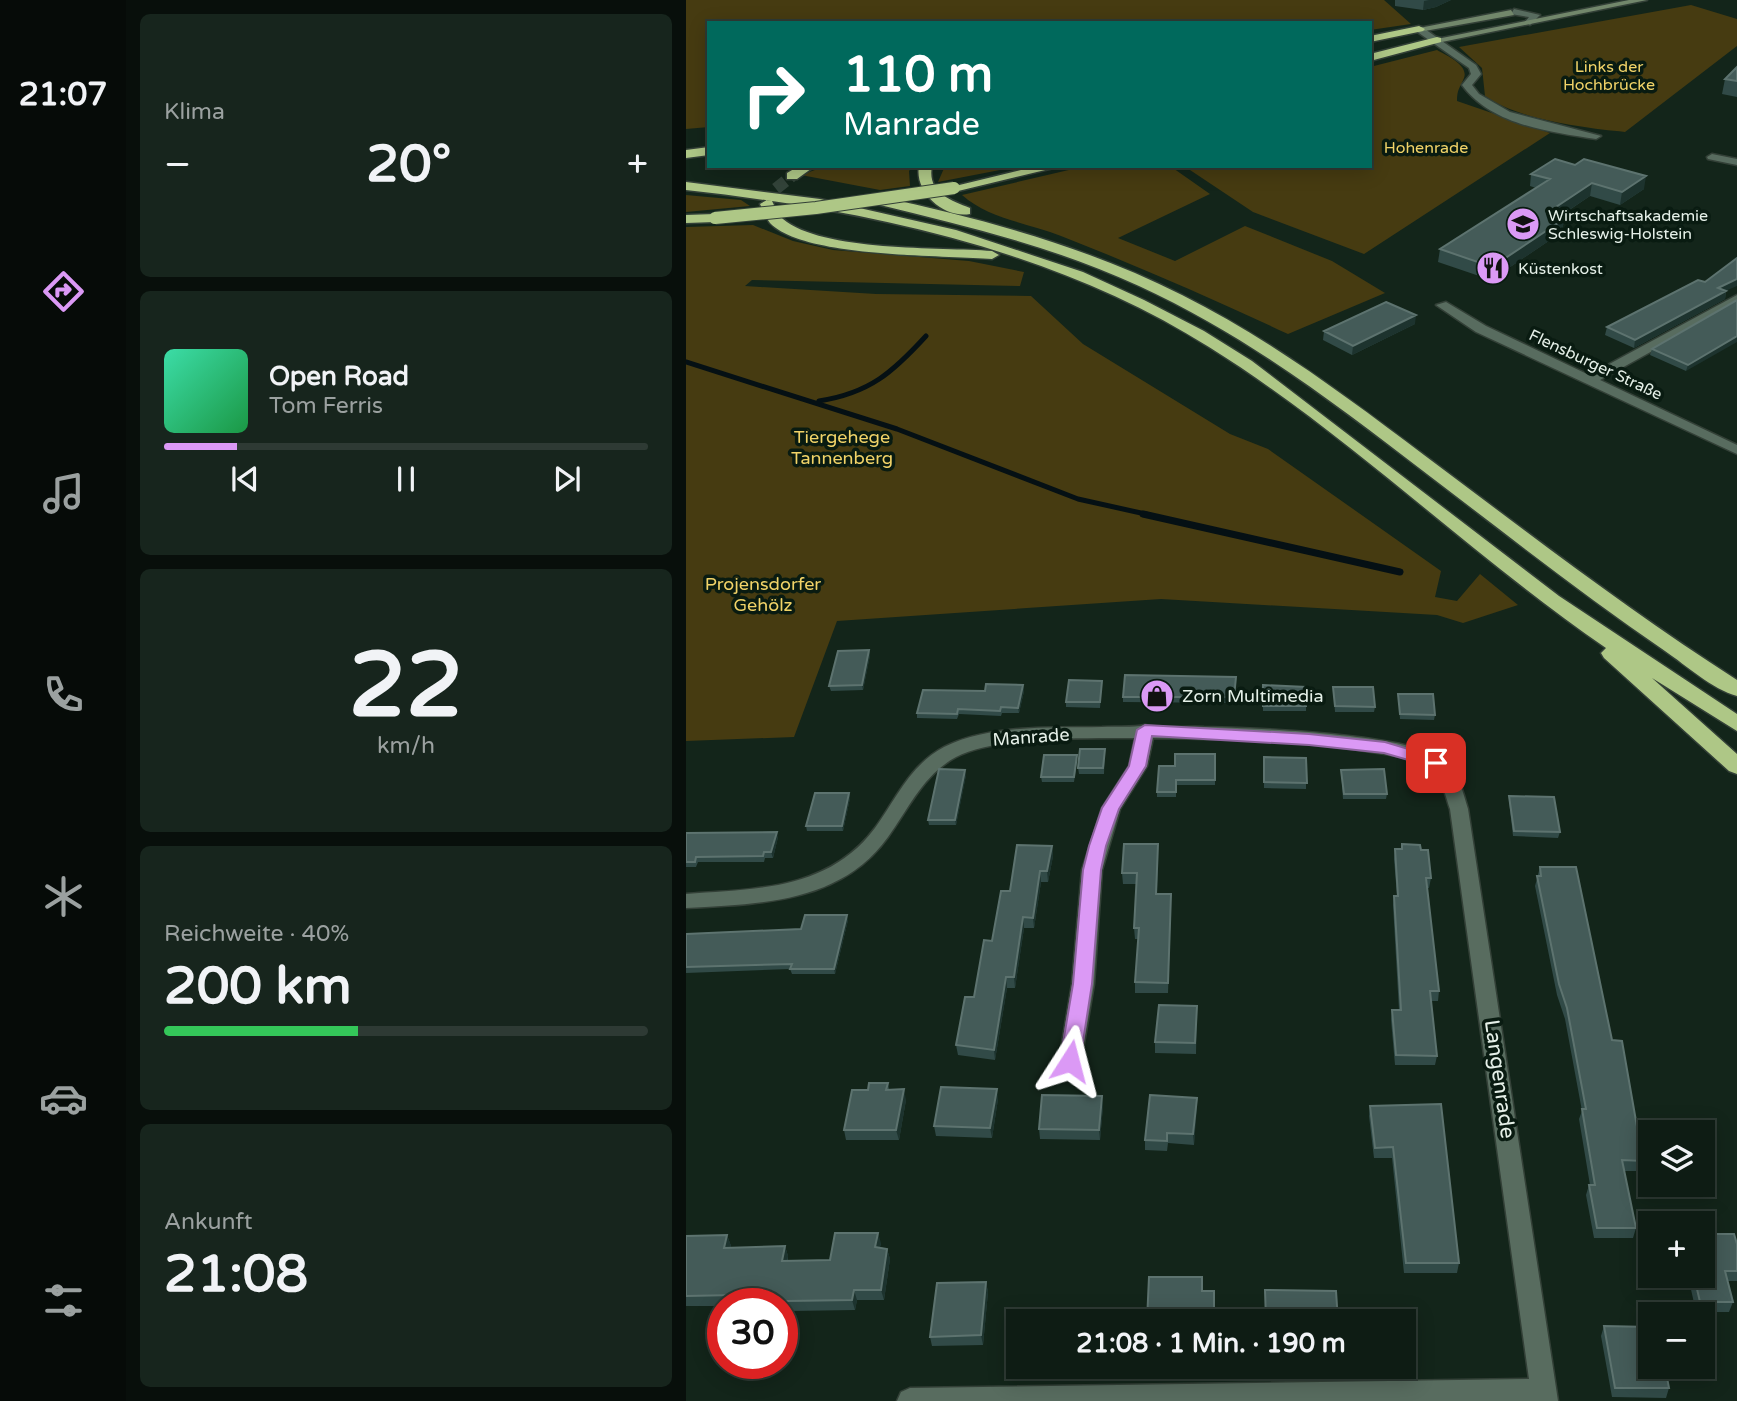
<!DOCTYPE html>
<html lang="de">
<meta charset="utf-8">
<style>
body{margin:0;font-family:"Varela Round",sans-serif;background:#17251d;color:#f1f3f6;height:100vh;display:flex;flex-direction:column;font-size:26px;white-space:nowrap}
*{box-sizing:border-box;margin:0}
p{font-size:23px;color:#9ba1a0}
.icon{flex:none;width:38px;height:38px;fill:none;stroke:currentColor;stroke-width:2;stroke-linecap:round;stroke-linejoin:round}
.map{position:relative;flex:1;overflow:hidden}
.panel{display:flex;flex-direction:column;gap:14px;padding:14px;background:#080f0b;width:560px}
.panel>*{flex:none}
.top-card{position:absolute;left:21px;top:21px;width:665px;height:147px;border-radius:0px;box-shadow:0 4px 18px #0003,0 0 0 2px #2e3a34;background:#00695c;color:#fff;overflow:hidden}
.controls{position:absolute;left:952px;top:1120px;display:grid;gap:14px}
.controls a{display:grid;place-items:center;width:77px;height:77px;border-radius:0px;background:#0e1c14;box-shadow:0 4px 18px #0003,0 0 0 2px #2e3a34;font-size:35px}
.speed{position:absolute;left:21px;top:1288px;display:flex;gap:14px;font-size:35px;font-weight:700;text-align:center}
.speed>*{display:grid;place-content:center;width:91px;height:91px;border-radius:50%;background:#0e1c14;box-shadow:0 4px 18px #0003,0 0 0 2px #2e3a34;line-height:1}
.speed .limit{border:10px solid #d22;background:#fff;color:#111}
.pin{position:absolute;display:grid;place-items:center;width:60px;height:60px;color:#fff;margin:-30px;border-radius:14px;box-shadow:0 4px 10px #0006}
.me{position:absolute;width:77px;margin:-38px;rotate:9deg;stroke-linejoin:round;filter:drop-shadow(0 0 5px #0008)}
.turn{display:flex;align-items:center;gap:24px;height:147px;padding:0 21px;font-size:32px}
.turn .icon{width:91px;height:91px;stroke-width:2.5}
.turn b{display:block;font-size:49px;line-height:60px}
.big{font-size:52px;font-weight:800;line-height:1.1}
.panel .tile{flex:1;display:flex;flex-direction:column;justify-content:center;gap:10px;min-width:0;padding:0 24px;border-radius:10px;background:#17251d}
.panel .dial{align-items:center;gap:0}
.dial b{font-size:91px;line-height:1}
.song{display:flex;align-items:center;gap:21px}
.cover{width:84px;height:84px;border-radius:10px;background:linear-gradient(135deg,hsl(160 70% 55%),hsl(140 70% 35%))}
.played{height:7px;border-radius:4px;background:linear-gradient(90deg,#db99f5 15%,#2e3a34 15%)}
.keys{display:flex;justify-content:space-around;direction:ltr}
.heat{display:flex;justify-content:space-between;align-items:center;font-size:38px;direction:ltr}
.charge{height:10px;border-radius:5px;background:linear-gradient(90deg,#34c759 40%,#2e3a34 0)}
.trip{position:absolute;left:320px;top:1309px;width:410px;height:70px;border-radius:0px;background:#0e1c14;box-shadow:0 4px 18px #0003,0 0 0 2px #2e3a34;font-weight:800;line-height:70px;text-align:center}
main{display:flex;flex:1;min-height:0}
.tab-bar{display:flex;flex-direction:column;width:126px;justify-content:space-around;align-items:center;background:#060b08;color:#9ba1a0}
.tab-bar .icon{width:49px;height:49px}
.tab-bar .current{color:#db99f5}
.tab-bar b{font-size:32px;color:#f1f3f6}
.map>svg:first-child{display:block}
</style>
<main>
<nav class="tab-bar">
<b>21:07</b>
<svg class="icon current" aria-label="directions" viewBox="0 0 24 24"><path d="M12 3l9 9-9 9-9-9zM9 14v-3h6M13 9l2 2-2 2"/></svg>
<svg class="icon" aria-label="music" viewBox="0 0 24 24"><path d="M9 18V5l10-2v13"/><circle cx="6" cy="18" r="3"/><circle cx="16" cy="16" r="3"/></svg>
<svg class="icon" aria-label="phone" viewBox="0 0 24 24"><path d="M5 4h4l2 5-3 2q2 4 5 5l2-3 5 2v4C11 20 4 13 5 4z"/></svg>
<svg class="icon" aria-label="climate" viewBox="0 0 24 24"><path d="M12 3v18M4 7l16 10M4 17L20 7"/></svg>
<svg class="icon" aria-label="car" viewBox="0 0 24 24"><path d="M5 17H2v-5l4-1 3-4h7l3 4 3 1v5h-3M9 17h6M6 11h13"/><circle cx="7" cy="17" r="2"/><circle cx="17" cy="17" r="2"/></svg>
<svg class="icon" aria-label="filters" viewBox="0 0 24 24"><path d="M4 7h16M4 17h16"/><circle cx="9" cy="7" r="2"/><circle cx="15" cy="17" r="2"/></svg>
</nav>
<section class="panel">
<div class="tile"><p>Klima</p>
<div class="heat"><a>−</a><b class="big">20°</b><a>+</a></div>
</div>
<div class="tile">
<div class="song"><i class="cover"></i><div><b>Open Road</b><p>Tom Ferris</p></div></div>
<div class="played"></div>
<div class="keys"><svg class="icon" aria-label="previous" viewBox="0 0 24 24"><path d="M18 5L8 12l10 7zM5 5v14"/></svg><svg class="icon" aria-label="pause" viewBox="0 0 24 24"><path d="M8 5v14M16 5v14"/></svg><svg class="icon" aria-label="next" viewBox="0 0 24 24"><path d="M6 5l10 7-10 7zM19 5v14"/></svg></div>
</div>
<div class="tile dial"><b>22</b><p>km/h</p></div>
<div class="tile"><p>Reichweite · 40%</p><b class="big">200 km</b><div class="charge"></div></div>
<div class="tile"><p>Ankunft</p><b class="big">21:08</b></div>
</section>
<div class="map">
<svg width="1051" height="1401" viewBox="0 0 1051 1401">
<rect width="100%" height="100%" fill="#13251a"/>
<path fill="#463b11" d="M0,0H698L725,24L684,30V23H23V127L0,129Z
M1005,5L1051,19V46L939,132C898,128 833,120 799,96L796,68L773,47Z
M751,50C760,55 783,65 778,78C774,88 771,89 771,101L864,133L678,254L567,212L498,166H684V67Z
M140,166H227L223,171L224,186L194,190L115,175Z
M259,166H334L252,182Z
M400,166H484L524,194L432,238L489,261L559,226L646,261L699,293L602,334C527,299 452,266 375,236C342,223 303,219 276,195Z
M0,195L55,200L64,206L0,212Z
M67,225L107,241L147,250L283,261L338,272L334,286L66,280L59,286L190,294L345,296L397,344L544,434L582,449L755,571L749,597L771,601L794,574L832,605L777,623L751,615L475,599L151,621L108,737L0,741V227Z"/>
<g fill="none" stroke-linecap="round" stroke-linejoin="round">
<path stroke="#051014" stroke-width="5" d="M0,362L211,429L392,499L464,515
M133,401C184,393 207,372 240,336"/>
<path stroke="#051014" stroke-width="7" d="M457,514L714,572"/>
<path stroke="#324339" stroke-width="12" stroke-dasharray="12 6" stroke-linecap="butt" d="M81,204L87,191L106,176"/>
<defs>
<path id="street" d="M828,9L854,15L844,25L839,22L843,17L825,14Z
M730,27H736L790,65L795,74L786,85L793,94L824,112L915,136L910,139C864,132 805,125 776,85L785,74L783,68L730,31Z
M1026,154L1051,159V165L1022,159L1021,157Z
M1051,295V304L914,380L1051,445V454L790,332L750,305L760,302L800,326L903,375Z
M459,725C477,729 499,726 518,727C564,728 728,733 759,761C773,773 777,793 782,809L872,1401H211L215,1392L224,1388L843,1379L764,809C759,795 756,775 742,767C725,757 705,755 686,752C614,740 539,739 467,738L461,766L434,809L416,870L408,984L395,1061L392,1067L384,1070L376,1067L373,1061L386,984L396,870L416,808L443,766L449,738C403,738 309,736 270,757C237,775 223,808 202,837C155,903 74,904 0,908V894C70,889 143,890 189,828C210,799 224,765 258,747C304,724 366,728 416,727C430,726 446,728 459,725Z"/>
<path id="secondary" d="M943,0H961L751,43L746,40Z
M825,10L828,15L733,32L728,29Z"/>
<path id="highway" d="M733,26L739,29L737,31L684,42V36Z
M751,37L755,38V42L684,61V54Z
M23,147V155L0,158V150Z
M113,166H129L111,179H101V173Z
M233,166H246C241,192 263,200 284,208V214C258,219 228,192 233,166Z
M351,166H376L268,192L261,188Z
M0,182L134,199L270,230L397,272L458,300L518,331L566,361L873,596L1051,714V731L966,678L1051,754V774L1043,771L918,658L915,653L920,648C783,554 664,435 523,347C367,249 181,210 0,190Z
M195,197C298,219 401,247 496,295C582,338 661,397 738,455C841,532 942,610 1051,680V696C1026,689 1001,666 979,651C897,595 820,534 741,474C650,404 558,334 453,286C369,247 280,226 190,204V198Z
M81,200L86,201C89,207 92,215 97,219C136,252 255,247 306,251L313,255L306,259C258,255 117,258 84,223C80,218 77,210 74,204Z
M0,215L29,214L36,218L29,222L0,223Z"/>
</defs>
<use href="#street" stroke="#334037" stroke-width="3"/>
<use href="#secondary" stroke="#334037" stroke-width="3"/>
<use href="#highway" stroke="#334037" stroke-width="3"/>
<use href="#street" fill="#586c5f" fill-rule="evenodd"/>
<use href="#secondary" fill="#72876b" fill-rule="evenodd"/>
<use href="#highway" fill="#aec786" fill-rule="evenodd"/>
<defs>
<path id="highway-bridge" d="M29,218L130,208L268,188"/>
</defs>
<use href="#highway-bridge" stroke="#334037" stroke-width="14" stroke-linecap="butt"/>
<use href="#highway-bridge" stroke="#aec786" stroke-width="12"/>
</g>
<path fill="#314a47" d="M709,0H765L750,7L737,10L709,6Z
M1051,67V97L1036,94L1039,79Z
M845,174L958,189L934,205L904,196L873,217L878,219L876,232L805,280L752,262L754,249L850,188L844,186Z
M1019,282L1040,291L1039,299L948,348L919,335L921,327Z
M1051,300L1000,371L964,355L966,349Z
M729,324L666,355L637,340L638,331Z
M183,650L184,655L177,690L145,691L143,686Z
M550,677L548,703L437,702V697Z
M416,681L414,708L380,707V702Z
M337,685L338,691L333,713H316L315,716L273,714L271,719L231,718V713Z
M577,685L620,687V711H577Z
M647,687L689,707L688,712H649Z
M712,694L749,715L748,720L714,719Z
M419,749L418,774H393L392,768Z
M529,754V785H490V797H471V792L489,766Z
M391,755V761L388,782H356L355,777Z
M578,757L620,758V789L578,788Z
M655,770L701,794L700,799H657Z
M280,775L270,825H243L242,820Z
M163,793L164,798L157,831H121L120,826Z
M823,796L874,832L872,838L827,836L823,801Z
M0,833L92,837L87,858H79L78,862H12L10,867H0Z
M472,844L471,894L485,905L482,993H449V982L452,939H449L448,928L451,884H437L436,873Z
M716,844L735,850L745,878L743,888H741L753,991L752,1001H745L751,1056L749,1065H709L705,1020L706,1010H713L707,905L708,896H711L708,859L709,849H715Z
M366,846L367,856L362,882H355L348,928H338L329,988H321L309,1060L272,1055L270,1045L288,997L324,891Z
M854,867L926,1040L957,1161L954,1171H938L950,1228L947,1238H908L900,1195L903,1185H904L893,1119L896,1111L879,1019L871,995L849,886Z
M162,920L149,974H106L104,969L0,973V934L115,929Z
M511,1006L510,1054L469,1053V1042Z
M202,1083L203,1089L220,1100L213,1140H160L158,1130L182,1090Z
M511,1098L508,1145L482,1143L481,1151L459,1150V1140Z
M312,1099L306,1138L250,1136L248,1126Z
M417,1106L414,1140L354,1139L353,1129Z
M684,1106L773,1263L771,1273H718L706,1158H688L683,1116Z
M1018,1234L1051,1244V1281H1042L1047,1302L1043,1312H1010L1002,1276H1017V1237Z
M41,1235L45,1246L44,1248L99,1246L102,1256V1261L144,1260L195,1243L194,1247L201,1249L204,1259L198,1300H171L169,1310L105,1311L102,1329H96V1304H37V1306H0V1236Z
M300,1282L302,1292L297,1345L246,1346L244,1337Z
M516,1291H528V1321H461Z
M918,1326L983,1388L980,1398L926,1397L915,1336Z"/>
<path fill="#1d332e" d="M743,0H765L750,7L737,10L738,1Z
M960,176L958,189L934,205L936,192Z
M906,183L904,196L859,226L861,213Z
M878,219L876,232L805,280L806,267Z
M1051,279V286L1030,295L1032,288Z
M1040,291L1039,299L948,348L949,340Z
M730,315L729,324L666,355L667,346Z
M1051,336V342L1000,371L1002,365Z
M183,650L184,655L177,690L176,685Z
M337,685L338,691L333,713L332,708Z
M279,770L280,775L270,825L269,820Z
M163,793L164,798L157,831L156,826Z
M91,832L92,837L87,858L85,852Z
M366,846L367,856L362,882L361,871Z
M354,871L355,882L348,928L347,918Z
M161,915L162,920L149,974L148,969Z
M337,917L338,928L329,988L328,977Z
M320,977L321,988L309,1060L308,1050Z
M218,1089L220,1100L213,1140L210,1130Z
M311,1089L312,1099L306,1138L304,1128Z
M416,1096L417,1106L414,1140L413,1130Z
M511,1098V1108L508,1145L507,1134Z
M192,1233L195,1243L192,1257L189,1247Z
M41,1235L45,1246L42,1258L38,1248Z
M99,1246L102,1256L100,1271L96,1261Z
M201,1249L204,1259L198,1300L195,1290Z
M300,1282L302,1292L297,1345L295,1335Z
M168,1290L171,1300L169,1310L166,1300Z
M101,1301L105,1311L102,1329L98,1319Z"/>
<path fill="#445b58" stroke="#5d736f" stroke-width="2" d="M1051,67V81L1039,79Z
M869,159L889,165L898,159L960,176L936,192L906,183L861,213L878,219L806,267L754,249L864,179L845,174Z
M1051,258V279L1032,288L1040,291L949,340L921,327L1012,280L1019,282Z
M1051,300V336L1002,365L966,349Z
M700,302L730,315L667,346L638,331Z
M183,650L176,685L143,686L152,651Z
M439,675L550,677L548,697H437Z
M383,680L416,681L414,702H380Z
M300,684L337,685L332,708L315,707L314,711L272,709L271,714L231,713L237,690L299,691Z
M577,685L620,687V706H577Z
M647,687H687L689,707L649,706Z
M712,694H747L749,715L714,714Z
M394,749H419L417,768H392Z
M489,754H529V780H490V792H471L473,766H489Z
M358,755H391L388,777H355Z
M578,757L620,758L621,783L578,782Z
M253,769L279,770L269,820H242Z
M698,769L701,794H658L655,770Z
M129,793H163L156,826H120Z
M823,796L868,797L874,832L828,831Z
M91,832L85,852H78L77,856L10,857L9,862H0V833Z
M438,844H472L470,894H485L482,983L449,982L453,928H448L451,873H436Z
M716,844L734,845L735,850H742L745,878H740L753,991H744L751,1056L710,1055L706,1010H715L708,896H712L709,849H716Z
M331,845L366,846L361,871H354L347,918L337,917L328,977H320L308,1050L270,1045L279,997H288L298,940L306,941L315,891H324Z
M854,867H890L926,1040L936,1041L957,1161L936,1160L950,1228H911L903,1185H909L896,1109H900L881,1008L873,984L851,876H855Z
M119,915H161L148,969H104L106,964L0,967V934L115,929Z
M473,1005L511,1006L509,1043L469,1042Z
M183,1083H202L200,1090L218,1089L210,1130H158L166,1090H182Z
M255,1087L311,1089L304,1128L248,1126Z
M356,1095L416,1096L413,1130L353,1129Z
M464,1095L511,1098L507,1134L481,1133V1141L459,1140Z
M755,1104L773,1263H720L707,1147L689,1148L684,1106Z
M149,1233H192L189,1247L201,1249L195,1290H168L166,1300L101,1301L98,1319H96V1304H47L49,1295L0,1296V1236L41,1235L38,1248L99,1246L96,1261L144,1260Z
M1018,1234H1048L1051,1244V1271H1039L1047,1302H1014L1008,1276H1017V1244H1021Z
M463,1277H516V1291H528V1311H514V1321H461Z
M300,1282L295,1335L244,1337L251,1283Z
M579,1290L650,1291L652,1321H580Z
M918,1326L964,1327V1367H979L983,1388H929Z"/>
<path fill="#db99f5" stroke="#8e639f" stroke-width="2" d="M459,725L623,734L699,742L756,759L758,763L750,768L698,753L623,745L466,736L460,766L433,809L420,846L415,870L406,984L394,1061L391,1067H377L374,1061L387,984L397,870L403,846L416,808L443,766L451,730Z"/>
<defs>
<symbol id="university-disc" viewBox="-11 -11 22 22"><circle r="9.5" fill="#db99f5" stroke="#091b11"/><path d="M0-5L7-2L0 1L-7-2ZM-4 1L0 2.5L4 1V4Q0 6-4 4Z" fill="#111"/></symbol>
<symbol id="restaurant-disc" viewBox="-11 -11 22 22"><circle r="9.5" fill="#db99f5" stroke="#091b11"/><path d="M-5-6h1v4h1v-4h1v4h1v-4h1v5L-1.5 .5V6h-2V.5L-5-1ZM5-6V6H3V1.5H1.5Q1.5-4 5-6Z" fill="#111"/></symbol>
<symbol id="shop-disc" viewBox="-11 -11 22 22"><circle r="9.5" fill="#db99f5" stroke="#091b11"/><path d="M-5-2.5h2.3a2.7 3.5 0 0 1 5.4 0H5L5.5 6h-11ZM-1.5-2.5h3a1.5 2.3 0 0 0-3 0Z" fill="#111"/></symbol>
</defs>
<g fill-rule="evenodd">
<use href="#university-disc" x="818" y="205" width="38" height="38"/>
<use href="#restaurant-disc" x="788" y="249" width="38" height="38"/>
<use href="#shop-disc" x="452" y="677" width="38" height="38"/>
</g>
<g text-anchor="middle" stroke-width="7" stroke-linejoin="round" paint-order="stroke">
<g font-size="16" fill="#f1d368" stroke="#091b11">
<text x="923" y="72">Links der<tspan x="923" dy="18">Hochbrücke</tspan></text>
<text x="740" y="153">Hohenrade</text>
</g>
<g font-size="16" fill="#e5f0e8" stroke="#091b11" text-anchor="start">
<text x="862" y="221">Wirtschaftsakademie<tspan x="862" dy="18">Schleswig-Holstein</tspan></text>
<text x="832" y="274">Küstenkost</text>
</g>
<g font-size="16" fill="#e5f0e8" stroke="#091b11">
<text transform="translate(910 364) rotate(25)" y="6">Flensburger Straße</text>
</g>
<g font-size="18" fill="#f1d368" stroke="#091b11">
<text x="156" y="443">Tiergehege<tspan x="156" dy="21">Tannenberg</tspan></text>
<text x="77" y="590">Projensdorfer<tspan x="77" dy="21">Gehölz</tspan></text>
</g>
<g font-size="18" fill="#e5f0e8" stroke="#091b11" text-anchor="start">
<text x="496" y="702">Zorn Multimedia</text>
</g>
<g font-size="18" fill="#e5f0e8" stroke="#091b11">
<text transform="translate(345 737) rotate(-4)" y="6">Manrade</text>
</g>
<g font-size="21" fill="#e5f0e8" stroke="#091b11">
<text transform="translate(814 1079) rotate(82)" y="7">Langenrade</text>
</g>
</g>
</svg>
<div class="controls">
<a><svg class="icon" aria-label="layers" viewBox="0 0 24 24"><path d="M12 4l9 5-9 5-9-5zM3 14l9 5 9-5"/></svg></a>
<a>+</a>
<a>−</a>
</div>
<div class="speed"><div class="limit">30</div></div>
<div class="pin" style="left:750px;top:763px;background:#d93025"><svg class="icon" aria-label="arrive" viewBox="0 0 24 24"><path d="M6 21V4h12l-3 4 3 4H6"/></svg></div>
<svg class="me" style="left:384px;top:1061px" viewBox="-20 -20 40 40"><path d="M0-17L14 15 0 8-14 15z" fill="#db99f5" stroke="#fff" stroke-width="4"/></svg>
<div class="trip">21:08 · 1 Min. · 190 m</div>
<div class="top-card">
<div class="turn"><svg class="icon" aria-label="right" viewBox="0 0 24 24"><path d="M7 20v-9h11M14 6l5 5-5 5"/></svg><div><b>110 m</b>Manrade</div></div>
</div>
</div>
</main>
